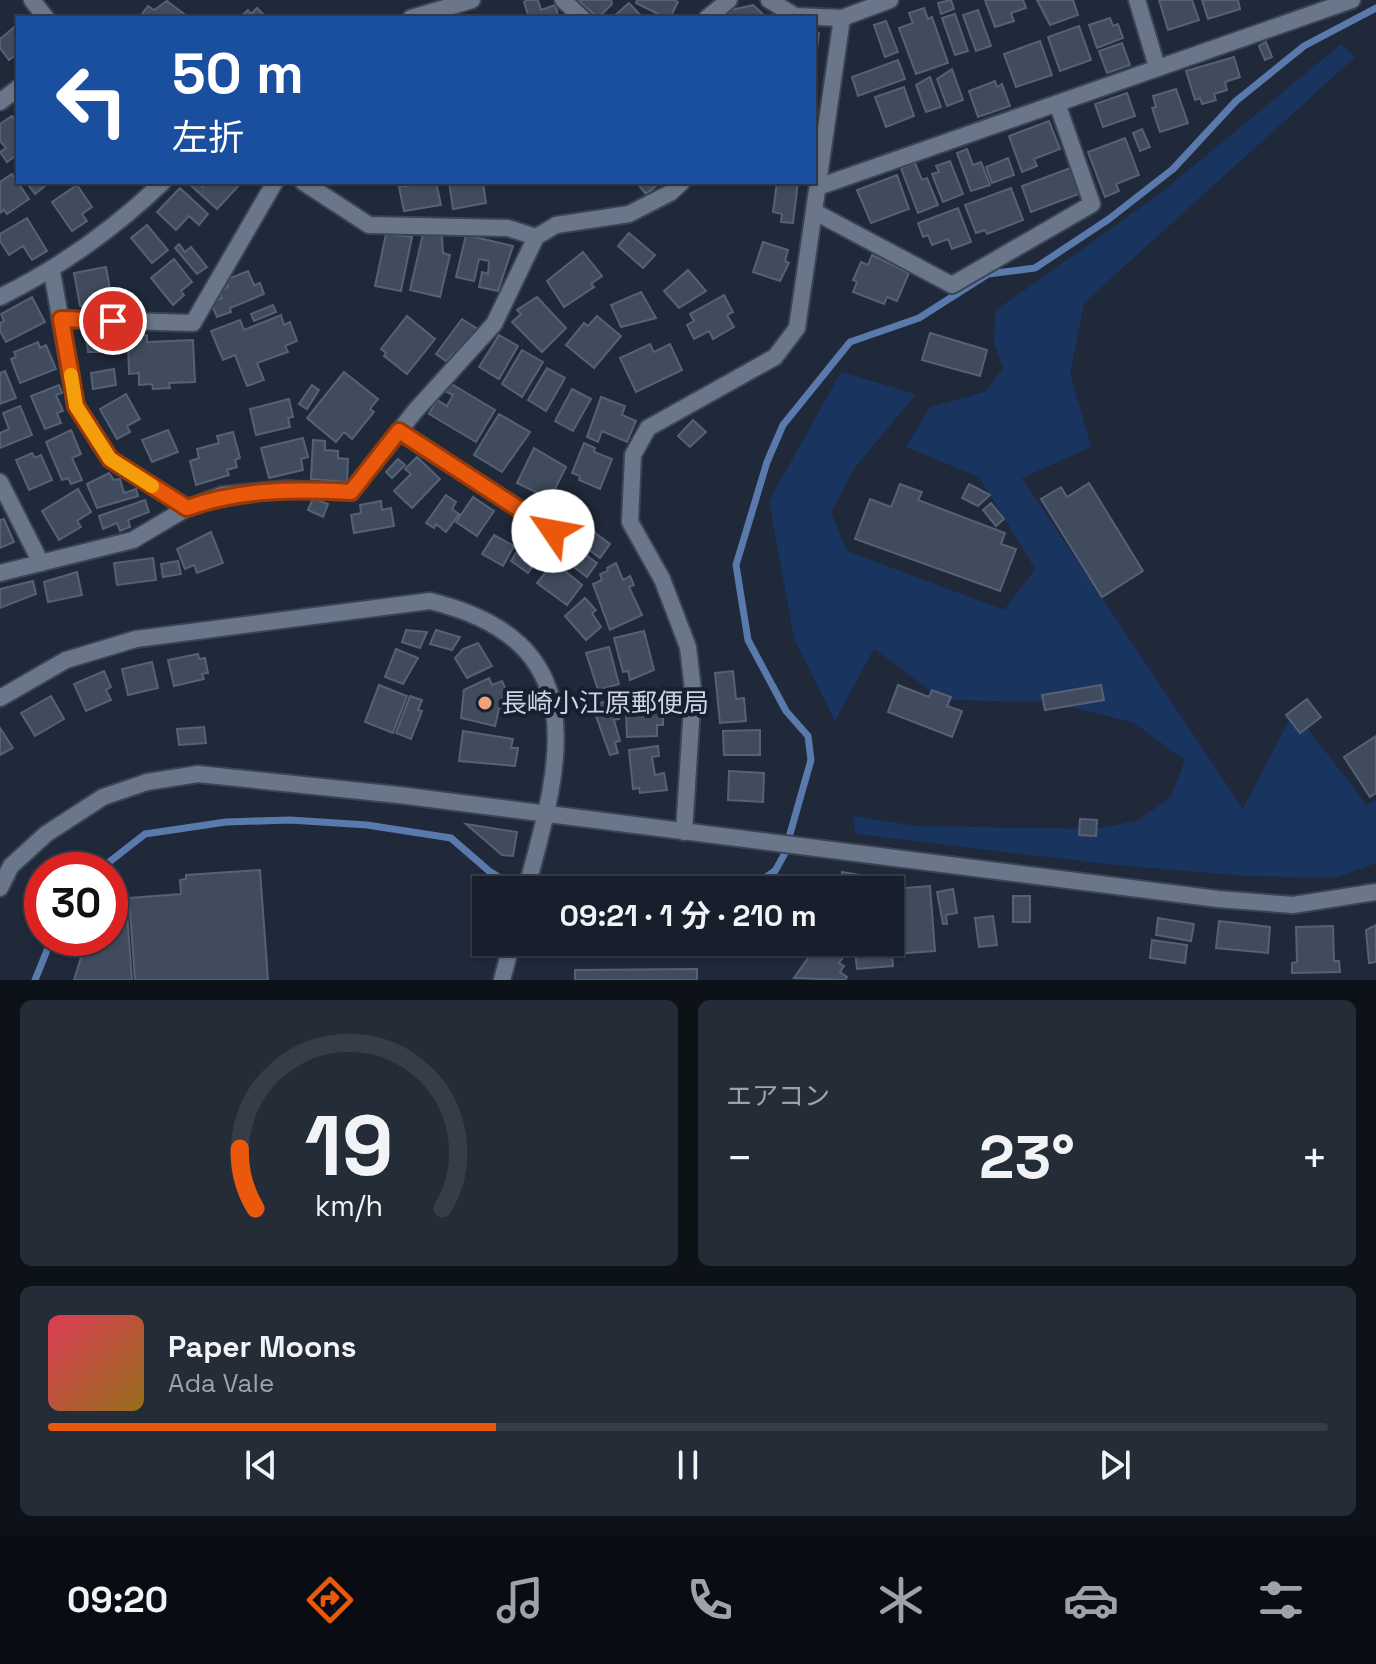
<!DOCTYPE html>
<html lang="ja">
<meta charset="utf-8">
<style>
body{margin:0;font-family:"Space Grotesk","Noto Sans JP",sans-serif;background:#242c38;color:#f1f3f6;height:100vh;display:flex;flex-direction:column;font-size:30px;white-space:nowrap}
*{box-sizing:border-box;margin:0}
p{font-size:26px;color:#9ea2a9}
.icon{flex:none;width:44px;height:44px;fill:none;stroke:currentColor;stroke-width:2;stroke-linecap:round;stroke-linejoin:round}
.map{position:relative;height:980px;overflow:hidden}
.sheet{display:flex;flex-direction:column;gap:20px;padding:20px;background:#0d1118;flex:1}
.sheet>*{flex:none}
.hud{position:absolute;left:16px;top:16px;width:800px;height:168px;border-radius:0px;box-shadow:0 2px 6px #0004,0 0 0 2px #363d48;background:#1a4fa0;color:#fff;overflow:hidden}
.speed{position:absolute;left:24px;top:852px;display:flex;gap:16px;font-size:40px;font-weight:700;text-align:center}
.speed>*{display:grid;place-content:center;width:104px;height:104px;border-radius:50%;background:#171f2c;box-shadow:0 2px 6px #0004,0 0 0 2px #363d48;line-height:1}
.speed .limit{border:12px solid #d22;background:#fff;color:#111}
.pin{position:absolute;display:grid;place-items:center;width:68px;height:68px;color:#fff;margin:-34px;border:4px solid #fff;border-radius:50%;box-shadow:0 2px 8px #0007}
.me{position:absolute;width:88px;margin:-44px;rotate:303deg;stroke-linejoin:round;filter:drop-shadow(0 0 6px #0008)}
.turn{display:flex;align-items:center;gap:28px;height:168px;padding:0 24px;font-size:36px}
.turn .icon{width:104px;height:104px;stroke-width:2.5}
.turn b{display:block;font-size:56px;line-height:68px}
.big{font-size:60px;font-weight:700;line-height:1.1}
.sheet .card{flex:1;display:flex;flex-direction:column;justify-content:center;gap:12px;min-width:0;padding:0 28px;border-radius:12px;background:#242c38}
.sheet .dial{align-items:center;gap:0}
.dial svg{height:208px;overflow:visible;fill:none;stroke:#363d48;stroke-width:7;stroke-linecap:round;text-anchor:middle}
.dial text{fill:#f1f3f6;stroke:none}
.song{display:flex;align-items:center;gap:24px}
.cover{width:96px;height:96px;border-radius:12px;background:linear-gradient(135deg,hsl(350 70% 55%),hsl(40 70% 35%))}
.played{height:8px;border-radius:4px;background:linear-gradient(90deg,#ea580c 35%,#363d48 35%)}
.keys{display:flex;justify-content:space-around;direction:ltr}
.heat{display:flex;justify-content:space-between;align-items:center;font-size:44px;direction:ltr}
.sheet .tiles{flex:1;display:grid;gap:20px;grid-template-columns:1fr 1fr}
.card:last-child{grid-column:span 2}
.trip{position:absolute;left:472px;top:876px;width:432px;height:80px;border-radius:0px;background:#171f2c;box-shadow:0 2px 6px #0004,0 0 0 2px #363d48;font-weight:700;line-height:80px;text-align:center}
.dock{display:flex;height:128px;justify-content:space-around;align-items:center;background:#090c12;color:#9ea2a9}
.dock .icon{width:56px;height:56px}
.dock .current{color:#ea580c}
.dock b{font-size:36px;color:#f1f3f6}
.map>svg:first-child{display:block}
</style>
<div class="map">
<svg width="1376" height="980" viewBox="0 0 1376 980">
<rect width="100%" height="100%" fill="#1f293a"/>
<path fill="#19345f" d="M1341,44L1355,57L1084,303L1070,373L1091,447L1022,478L1243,809L1294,711L1367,805L1376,799V863L1335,878L1243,876L1106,864L856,834L853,816L917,826L1098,829L1138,820L1171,797L1185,760L1134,723L1052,702L943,700L874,649L835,721L794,638L769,501L841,372L916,394L853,470L831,513L847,551L1004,610L1035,569L979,477L906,447L930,407L985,392L1003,368L994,342L995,311L1162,192Z"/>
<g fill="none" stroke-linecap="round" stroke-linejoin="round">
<path stroke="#5a79ac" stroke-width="7" d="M99,870L145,834L226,822L290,820L367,825L451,838L489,871L520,890
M747,890L775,871L784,855L811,760L808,736L786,711L748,640L736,565L767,462L783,425L850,342L919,318L988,274L1035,268L1109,219L1173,169L1236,101L1304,46L1376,8
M35,980L52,938"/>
</g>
<path fill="#404c5e" stroke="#556175" stroke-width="2" d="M527,0H538L541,10L555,5L559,18H529L524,2Z
M578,0H611L612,4L598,18Z
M637,0H674L678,2L670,18H666L636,3Z
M951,0L954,9L941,14L938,3Z
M985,0H1023L1026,8L1011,13L1014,21L995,27Z
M1037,0H1073L1078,15L1050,25Z
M1159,0H1192L1199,20L1168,30Z
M1202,0H1238L1240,9L1208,19Z
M167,1L184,14L181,18H139L148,6L154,10Z
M629,3L643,18H612Z
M753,5L767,18H723L731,10Z
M257,8L267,18H239L248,10L251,14Z
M924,8L928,19L932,17L948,63L916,74L899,28L913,23L909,13Z
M978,10L991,46L976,51L963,15Z
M955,14L968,51L955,55L942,18Z
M1110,18L1113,26L1118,24L1123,38L1097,48L1089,25Z
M886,21L898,52L885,57L874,25Z
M18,24V53L9,60L0,48V39Z
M1079,26L1091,60L1060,71L1048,37Z
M814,32L819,33L814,73Z
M1040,41L1052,75L1016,87L1004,54Z
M1266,42L1272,57L1265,60L1259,46Z
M1122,43L1130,65L1107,73L1099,51Z
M1234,57L1240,77L1225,82L1227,90L1214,94L1216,100L1202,104L1200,98L1195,100L1186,71Z
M898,60L905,79L858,96L852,77Z
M952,69L963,100L947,106L937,79Z
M930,77L941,107L926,112L916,85Z
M995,81L997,87L1002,84L1010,106L978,117L969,91Z
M904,87L914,116L886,127L875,97Z
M1176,89L1188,123L1160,132L1152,108L1156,107L1153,96Z
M1127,93L1135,116L1103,127L1095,104Z
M12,116L18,125V154L7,162L0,152L6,148L0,141V124Z
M1049,121L1060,149L1034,159L1037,166L1022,172L1009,136Z
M1142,129L1150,147L1140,151L1133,133Z
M1125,138L1139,175L1116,184L1119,191L1105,197L1088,152Z
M967,149L973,165L981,162L990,185L971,191L957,153Z
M1008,158L1014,175L992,183L986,167Z
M950,161L963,194L943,202L932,174L939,172L936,166Z
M915,163L922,180L927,178L938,205L918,213L901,168Z
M1070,168L1079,194L1031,212L1022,186Z
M12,174L29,199L7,214L4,210L0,213V182Z
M897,175L909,209L871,223L857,190Z
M26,182H50L35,194Z
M187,182H197L203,187L207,182H242L217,209Z
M436,182L441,205L404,211L399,187Z
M449,182H483L486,203L453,209Z
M636,182H661L646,194Z
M777,182H798L793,223L781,222L782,214L773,212Z
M77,185L92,207L82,214L87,221L72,231L52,202Z
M180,188L208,214L199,225L189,216L176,230L157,212Z
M1011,188L1023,220L987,234L985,230L976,233L965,205Z
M958,208L971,242L952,249L948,239L932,245L928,235L923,237L918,223Z
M27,218L47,251L32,260L23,246L9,255L0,241V234Z
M147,225L168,250L152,263L131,238Z
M629,233L655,255L643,268L618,246Z
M386,234L412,237L401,291L375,286Z
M423,234L442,236L443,253L450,255L440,297L410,290Z
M466,235L513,246L498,291L479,287L482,272L488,274L489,261L479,259L474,281L456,277Z
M763,242L788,250L785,261L789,263L780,281L753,272Z
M179,244L185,252L191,247L207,267L197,274L175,248Z
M583,252L602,276L591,284L594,287L564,307L547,281Z
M872,255L909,273L897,301L887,297L884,304L853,292L857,282L853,280L861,262L868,265Z
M174,259L192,282L181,291L184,295L173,305L151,278Z
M106,267L112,300L80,306L74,273Z
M688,270L706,291L679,308L664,291Z
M248,271L254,285L260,283L264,294L230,308L231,312L217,317L211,303L222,298L219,291L228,287L225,280Z
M641,292L656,318L621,327L611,305Z
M724,295L733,312L727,315L734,327L713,339L709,331L694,339L687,325L694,321L690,314Z
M32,297L45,322L6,342L0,331V323L4,321L1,314Z
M537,297L566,328L542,352L512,322L521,314L517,310Z
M273,305L276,312L254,321L251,314Z
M281,315L284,325L290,322L297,341L285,346L288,352L257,363L264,380L247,386L235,355L223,360L211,331L240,320L244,330Z
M407,316L435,339L407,374L384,356L386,353L381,349Z
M597,316L621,336L594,368L566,345L584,323L588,326Z
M462,319L479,330L446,361L436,354Z
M85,329H124V352H88Z
M930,333L987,350L980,376L922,360Z
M147,335V342L193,340L195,382L169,383L170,388L153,389L152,384L139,385V373L129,374L128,344H136L135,336Z
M499,335L518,346L499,379L479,367Z
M38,342L40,348L46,345L56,369L20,383L11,359L16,357L14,352Z
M650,344L654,352L670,344L682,370L636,392L620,358Z
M522,350L543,362L522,397L502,384Z
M547,368L565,378L546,411L528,400Z
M114,369L116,385L93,389L91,373Z
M5,371L16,398L0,404V373Z
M344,372L378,399L370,409L374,412L352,439L344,432L336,442L307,418Z
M450,383L495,410L476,442L429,414L437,400L447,406L453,395L445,391Z
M59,385L62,393L56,395L63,411L57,413L61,423L45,429L31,396Z
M312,385L319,390L307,409L299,404Z
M572,389L591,399L573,431L555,421Z
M126,394L140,419L127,426L130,432L117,439L100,409Z
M601,397L625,406L622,415L636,421L627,442L602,431L598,442L587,437Z
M289,399L293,417L288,418L290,427L256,435L250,409Z
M20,406L32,435L0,448V433L9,429L3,413Z
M499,414L530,432L502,472L474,455Z
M693,420L706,432L690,447L678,436Z
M71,430L81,454L72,458L82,480L71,484L68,478L62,480L46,442Z
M168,430L178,452L152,462L142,440Z
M233,432L240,458L235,460L237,467L227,470L229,475L196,485L190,461L199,458L197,449L219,443L217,436Z
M303,438L308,457L301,459L303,470L269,478L261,448Z
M313,440L325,441V450L338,451V458L348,459L347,482L311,479Z
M584,443L595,448L594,452L612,459L600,489L579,480L580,476L572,473Z
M534,448L566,467L550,499L517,483Z
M32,453L35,458L41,455L52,480L29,490L16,460Z
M417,457L440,479L412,508L394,491L411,474L405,469Z
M398,459L405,465L392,478L386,472Z
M109,473L114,480L120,479L124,493L136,489L138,496L97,508L87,484Z
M1089,483L1143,571L1102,597L1041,499L1061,487L1067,497Z
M900,484L922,492L918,500L1005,533L1001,544L1016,549L1000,591L855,539L870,499L891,507Z
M969,484L990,495L978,506L962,498Z
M78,489L91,512L77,521L81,527L59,540L42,511Z
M446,495L456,502L452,509L459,514L446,532L436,524L434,528L426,523Z
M473,497L494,511L477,536L456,522Z
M313,498L328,504L323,517L308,510Z
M145,500L149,512L128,520L130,527L120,531L117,523L103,529L99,516Z
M381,501L382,510L391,508L394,526L354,533L351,515L361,513L360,505Z
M991,503L1004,519L996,526L983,510Z
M4,519L14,542L0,548V520Z
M586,526L610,544L600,558L576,540Z
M211,532L223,563L197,573L194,565L185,569L177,549Z
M494,535L514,546L503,566L482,554Z
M534,538L546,546L528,573L511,561L522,543L528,547Z
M572,545L597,563L587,577L562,558Z
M153,558L156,580L117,585L114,563Z
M178,561L181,574L163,577L161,564Z
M554,562L582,585L567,605L537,583Z
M616,563L623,580L630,576L634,585L629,587L642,615L610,630L593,584L602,580L600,574L608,571L607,568Z
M77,572L82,595L48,602L44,582Z
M33,581L36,594L0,608V589Z
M585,598L596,610L592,613L601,627L586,640L565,616Z
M406,630L427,632L420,648L402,642Z
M436,630L460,637L452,650L430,644Z
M644,631L654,670L630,680L628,671L623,672L614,638Z
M478,643L492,666L467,678L455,658L463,649Z
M609,647L619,684L598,690L586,653Z
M396,649L418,658L403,684L385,677Z
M198,654L199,659L205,658L208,673L202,674L204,679L174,686L168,660Z
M152,662L158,688L128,695L122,669Z
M104,671L111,687L106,690L111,700L86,711L74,684Z
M733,671L736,699L744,698L746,721L720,723L715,673Z
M489,678L492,685L502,681L512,703L499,709L495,726L461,718L464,690Z
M379,685L407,696L393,733L365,722Z
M898,685L929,697L932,690L951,697L947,706L962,711L952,737L888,712Z
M1101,685L1104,700L1045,710L1042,695Z
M51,696L64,719L35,736L21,713Z
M410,696L422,700L418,710L422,711L411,739L396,733Z
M1307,699L1321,717L1300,733L1286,715Z
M608,701L609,705L616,704L619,719L614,720L620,741L615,742L618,753L610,755L592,705Z
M663,711V725H657V736L627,737L626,712Z
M204,727L206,743L179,745L177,729Z
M0,728L13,748L0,755Z
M760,730V755H724L723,731Z
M463,731L513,739L511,748H518L515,766L459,761Z
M1376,736V793L1370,797L1344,757Z
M658,746L659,756L652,757L655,775L664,773L667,790L640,793L639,788L633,789L629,750Z
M729,771L764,773L763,802L728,800Z
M1080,819L1097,820L1096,836L1079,835Z
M466,824L517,832L513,856L502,855Z
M260,870L268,980H135L129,898L181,894L180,880L186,879V875Z
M842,872L867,876L866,881L861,880L860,890H839Z
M930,886L935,951L892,954L893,966L857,969L854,942H890V918H895L893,889Z
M953,889L957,913L946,915L947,924H943L937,892Z
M1013,896H1030V922H1013Z
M120,898L126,899L132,980H74L87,938H110V905Z
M993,916L997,945L979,947L975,918Z
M1158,918L1194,924L1191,941L1156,935Z
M1219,921L1270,927L1268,953L1216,948Z
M1376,925V962L1369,963L1366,930Z
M1333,926L1334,961H1339L1340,972L1292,973V963L1297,962L1296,927Z
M1152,940L1187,945L1185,963L1150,958Z
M842,942L837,952L844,956L839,963L844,966L840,972L847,977L845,980L794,978L815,948L809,942Z
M697,969V980H575V970Z"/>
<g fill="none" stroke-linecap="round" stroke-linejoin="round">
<defs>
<path id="minor" d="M32,0L46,18
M563,0L582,18
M769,0L795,16L842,18
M1137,0L1157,67
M411,18L472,0
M707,18L729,0
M0,102L18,88
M303,182L369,225L508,228L536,237
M818,187L1352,0
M815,212L952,285L1092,204L1057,103
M52,272L76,406L110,459L187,508
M0,297C61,267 114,229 163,182
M61,319L193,323L275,182
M399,431L553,531
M0,482L41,563
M0,573L133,540L187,508L222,495L286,489L351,492L415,411L494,324L536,237L556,225L629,214L670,193L682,182"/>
<path id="tertiary" d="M0,698L66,660L136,639L430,601C598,642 561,762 526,890
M684,832L693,690L688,647L662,579L630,522L633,455L648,428L775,357L797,328L842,18L890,0
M0,888L11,866L46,834L103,797L147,782L198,774L399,795L1218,899L1293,905L1376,892
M502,980L512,942"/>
</defs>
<use href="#minor" stroke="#3b4452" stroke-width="20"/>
<use href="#tertiary" stroke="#3b4452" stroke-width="20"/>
<use href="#minor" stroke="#6a778b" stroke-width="16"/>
<use href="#tertiary" stroke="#6a778b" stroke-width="16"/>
</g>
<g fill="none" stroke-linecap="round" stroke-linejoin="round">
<defs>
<path id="route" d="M113,321L61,319L76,406L110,459L187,508C241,489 294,489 351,492L399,431L553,531"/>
</defs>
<use href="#route" stroke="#983908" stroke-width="20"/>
<use href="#route" stroke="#ea580c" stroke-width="14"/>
<path stroke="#f59e0b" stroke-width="14" d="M71,375L76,406L110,459L152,486"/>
</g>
<circle fill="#efa378" stroke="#162030" stroke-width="3" cx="485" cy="703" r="8"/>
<g text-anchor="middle" stroke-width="8" stroke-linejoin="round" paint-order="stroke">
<g font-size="26" fill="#ccd3df" stroke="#162030" text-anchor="start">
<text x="501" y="712">長崎小江原郵便局</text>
</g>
</g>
</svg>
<div class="speed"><div class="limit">30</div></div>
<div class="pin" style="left:113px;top:321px;background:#d93025"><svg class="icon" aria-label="arrive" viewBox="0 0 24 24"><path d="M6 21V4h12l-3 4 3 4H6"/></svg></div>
<svg class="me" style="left:553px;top:531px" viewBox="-20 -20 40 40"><circle r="19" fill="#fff"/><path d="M0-13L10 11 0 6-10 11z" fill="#ea580c"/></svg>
<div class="trip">09:21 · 1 分 · 210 m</div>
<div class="hud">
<div class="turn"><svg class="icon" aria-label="left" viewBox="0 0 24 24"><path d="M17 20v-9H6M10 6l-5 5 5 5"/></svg><div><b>50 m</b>左折</div></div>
</div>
</div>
<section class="sheet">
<div class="tiles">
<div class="card dial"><svg viewBox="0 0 100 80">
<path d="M14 69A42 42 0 1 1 86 69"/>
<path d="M14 69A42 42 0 0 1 8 46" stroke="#ea580c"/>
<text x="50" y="56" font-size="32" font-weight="700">19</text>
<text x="50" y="72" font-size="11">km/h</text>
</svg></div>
<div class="card"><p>エアコン</p>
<div class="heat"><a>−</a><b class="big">23°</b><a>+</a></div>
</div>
<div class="card">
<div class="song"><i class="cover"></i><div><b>Paper Moons</b><p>Ada Vale</p></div></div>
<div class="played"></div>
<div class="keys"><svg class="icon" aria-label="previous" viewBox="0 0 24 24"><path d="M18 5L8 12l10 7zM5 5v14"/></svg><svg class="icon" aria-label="pause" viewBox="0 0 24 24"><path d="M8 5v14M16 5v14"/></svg><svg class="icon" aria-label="next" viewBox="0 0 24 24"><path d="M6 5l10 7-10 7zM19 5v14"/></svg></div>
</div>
</div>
</section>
<nav class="dock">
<b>09:20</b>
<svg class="icon current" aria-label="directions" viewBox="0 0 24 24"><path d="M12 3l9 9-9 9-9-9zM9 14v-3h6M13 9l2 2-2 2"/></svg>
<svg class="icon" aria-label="music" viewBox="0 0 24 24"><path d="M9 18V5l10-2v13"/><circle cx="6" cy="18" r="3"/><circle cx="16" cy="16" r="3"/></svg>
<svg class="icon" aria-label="phone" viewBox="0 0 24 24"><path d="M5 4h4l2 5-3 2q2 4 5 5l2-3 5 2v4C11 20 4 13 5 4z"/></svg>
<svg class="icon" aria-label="climate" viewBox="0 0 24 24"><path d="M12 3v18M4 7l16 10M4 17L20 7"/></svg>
<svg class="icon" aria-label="car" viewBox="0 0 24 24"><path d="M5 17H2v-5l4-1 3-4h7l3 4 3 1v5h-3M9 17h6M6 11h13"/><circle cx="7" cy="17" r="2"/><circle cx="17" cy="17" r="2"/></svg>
<svg class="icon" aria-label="filters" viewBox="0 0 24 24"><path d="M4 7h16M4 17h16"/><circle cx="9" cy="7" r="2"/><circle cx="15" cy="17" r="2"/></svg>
</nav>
